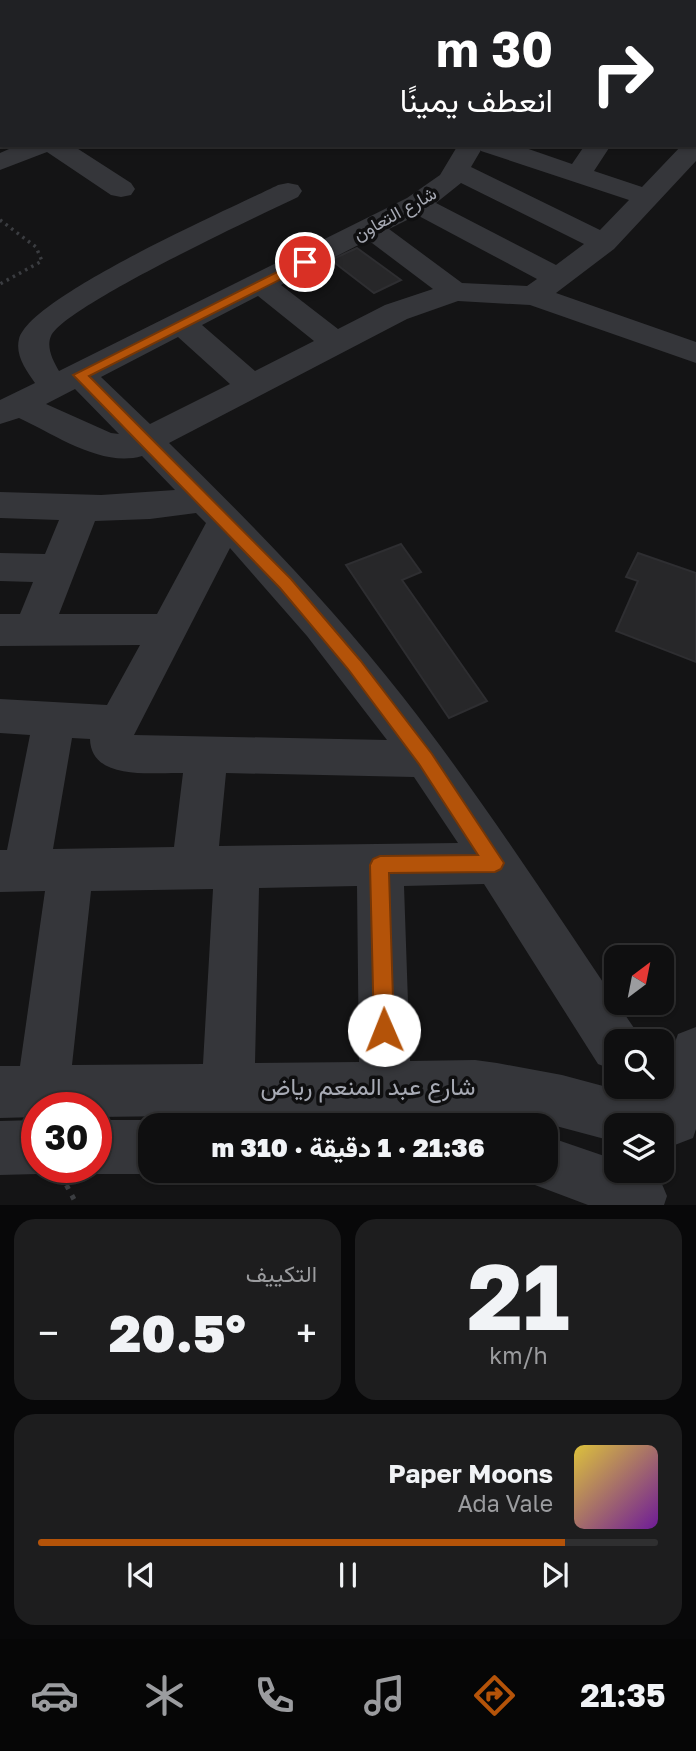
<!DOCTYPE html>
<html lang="ar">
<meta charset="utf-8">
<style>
body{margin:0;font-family:"Golos Text",Vazirmatn,sans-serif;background:#1d1d1e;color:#f1f3f6;direction:rtl;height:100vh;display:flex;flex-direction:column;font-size:26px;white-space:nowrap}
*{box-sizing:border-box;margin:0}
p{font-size:23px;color:#9b9c9f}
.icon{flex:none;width:38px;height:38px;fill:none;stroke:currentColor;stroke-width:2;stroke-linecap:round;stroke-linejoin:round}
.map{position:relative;height:1205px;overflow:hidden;direction:ltr}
.drawer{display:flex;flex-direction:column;gap:14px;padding:14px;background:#080809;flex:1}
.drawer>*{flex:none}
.top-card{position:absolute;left:0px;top:0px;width:696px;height:147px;box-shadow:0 2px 5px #0004,0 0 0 2px #2f2f30;direction:rtl;background:#202124;color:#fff;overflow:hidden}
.needle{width:46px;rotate:32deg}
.tools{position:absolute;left:604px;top:945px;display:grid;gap:14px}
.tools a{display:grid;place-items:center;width:70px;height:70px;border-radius:14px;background:#0f0f10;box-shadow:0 2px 5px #0004,0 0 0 2px #2f2f30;font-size:35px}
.speed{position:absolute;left:21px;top:1092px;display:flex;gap:14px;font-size:35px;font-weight:700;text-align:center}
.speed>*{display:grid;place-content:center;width:91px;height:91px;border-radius:50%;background:#0f0f10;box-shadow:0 2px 5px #0004,0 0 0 2px #2f2f30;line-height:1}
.speed .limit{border:10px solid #d22;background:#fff;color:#111}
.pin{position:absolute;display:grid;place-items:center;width:60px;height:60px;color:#fff;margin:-30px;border:4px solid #fff;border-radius:50%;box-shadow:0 2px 7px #0007}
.me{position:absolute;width:77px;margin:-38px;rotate:359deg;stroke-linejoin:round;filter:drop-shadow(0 0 5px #0008)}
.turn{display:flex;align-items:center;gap:24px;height:147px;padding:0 28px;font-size:32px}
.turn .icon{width:91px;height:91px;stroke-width:2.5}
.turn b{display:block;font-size:49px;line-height:60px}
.big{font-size:52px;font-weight:800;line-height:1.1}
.drawer .widget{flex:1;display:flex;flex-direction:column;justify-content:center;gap:10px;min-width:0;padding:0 24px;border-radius:21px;background:#1d1d1e}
.drawer .dial{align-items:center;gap:0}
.dial b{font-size:91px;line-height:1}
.song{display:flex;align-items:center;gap:21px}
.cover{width:84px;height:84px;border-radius:10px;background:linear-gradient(135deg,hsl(50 70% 55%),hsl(280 70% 35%))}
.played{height:7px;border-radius:4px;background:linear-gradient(90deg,#b45309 85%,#2f2f30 85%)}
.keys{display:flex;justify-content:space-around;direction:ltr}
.heat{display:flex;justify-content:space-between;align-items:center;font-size:38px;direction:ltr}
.drawer .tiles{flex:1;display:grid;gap:14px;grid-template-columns:1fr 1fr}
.widget:last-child{grid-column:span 2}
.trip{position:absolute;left:138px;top:1113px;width:420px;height:70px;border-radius:21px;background:#0f0f10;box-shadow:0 2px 5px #0004,0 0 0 2px #2f2f30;font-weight:800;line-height:70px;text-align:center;direction:rtl}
.tabs{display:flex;height:112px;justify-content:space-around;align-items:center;background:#060606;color:#9b9c9f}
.tabs .icon{width:49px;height:49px}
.tabs .on{color:#b45309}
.tabs b{font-size:32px;color:#f1f3f6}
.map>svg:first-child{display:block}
</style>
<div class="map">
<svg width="696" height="1205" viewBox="0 0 696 1205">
<rect width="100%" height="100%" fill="#141415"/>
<path fill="#272729" stroke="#2e2e31" stroke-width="2" d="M357,248L401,280L374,293L331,260Z
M401,544L421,572L402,580L487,701L449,718L346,565Z
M638,553L696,573V662L616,631L638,581L626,577Z"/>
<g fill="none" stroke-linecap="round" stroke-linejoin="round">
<path stroke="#3b3d41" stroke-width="2.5" stroke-dasharray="2.5 3.5" stroke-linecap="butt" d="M259,0L261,2"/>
<path stroke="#3b3d41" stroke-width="3.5" stroke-dasharray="2.5 4.5" stroke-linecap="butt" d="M0,220L36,247L42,261L0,284"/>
<path stroke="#3b3d41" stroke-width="5" stroke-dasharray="4.5 7" stroke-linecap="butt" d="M61,1175L77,1205"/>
<path fill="#35363a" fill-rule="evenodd" d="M53,0H80L52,2Z
M115,0H139L140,2H116Z
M174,0H201L173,2Z
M433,0H462L432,2Z
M479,0H511L478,2Z
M0,7L2,8V22L0,21Z
M696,138V161L614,249L556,293L696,342V363L530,305L458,301L407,319L169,443C251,523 332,606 403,697C486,803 559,918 634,1028L639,1041H616V1071L598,1064L484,884L404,886L410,1061L475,1060L497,1063L562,1075L618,1090L617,1087H662V1069L664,1072L678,1034L696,1027V1129L693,1138L667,1148L662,1146V1125H616V1142L541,1122L475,1112L96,1117V1108H37V1117L0,1118V1066H20L45,891L0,892V850H7L30,735L0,733V699L107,705L140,645L0,646V614H20L33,582L0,581V553L45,554L59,520L0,518V492L101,495L175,490L142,456C102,468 54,434 19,418L0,424V400L35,383C26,370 15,355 19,339C30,296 232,208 278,185L288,183L298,185L302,191L298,197C258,216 65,306 51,336C46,347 53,361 59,371L407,198L440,175L458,145H517L572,164L585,145H611L594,171L642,187L682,145H695ZM481,150V151L629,200L600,230L471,167ZM461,183L584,244L556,265L436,203ZM417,215L537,279L527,286L462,283L389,229ZM368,240L433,289L385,305L338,329L281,285ZM258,296L314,341L255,371L202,325ZM178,337L230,384L150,424L101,377ZM75,389L119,434L111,433L46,404ZM196,513L206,523L157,614H59L95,521L150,519ZM230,548L307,636L387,740L134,735ZM72,738L90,739C91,782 154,772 183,773L174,847L53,849ZM226,773L414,777L458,843L219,846ZM357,886L359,1062L255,1063L259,888ZM213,889L203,1064L72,1065L91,891Z
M18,145H72L131,183L135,189L131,195L121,197L111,195L47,152L0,170V153Z
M37,1120V1167H53L37,1174L0,1175V1121Z
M96,1120H150L162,1125H150V1171H157L150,1174H96L80,1167H96Z
M546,1136L616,1160V1171H645L659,1177L667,1196L664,1205H588L527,1182L522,1171H546Z"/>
</g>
<path fill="#b45309" stroke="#753606" stroke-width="2" d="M305,258L309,259V265L89,376L291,579L360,660L432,754L504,863L501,869L495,872L389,873L394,1030L391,1037L384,1040L377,1037L374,1030L370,865L373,859L380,856L478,855L419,764L348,669L280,588L73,375Z"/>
<g text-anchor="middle" stroke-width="7" stroke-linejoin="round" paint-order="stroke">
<g font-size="18" fill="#a7aab4" stroke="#0f0f10">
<text transform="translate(395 214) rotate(-29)" y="6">شارع التعاون</text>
</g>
<g font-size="24" fill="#a7aab4" stroke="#0f0f10">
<text x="368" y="1095">شارع عبد المنعم رياض</text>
</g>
</g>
</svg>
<div class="tools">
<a><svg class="needle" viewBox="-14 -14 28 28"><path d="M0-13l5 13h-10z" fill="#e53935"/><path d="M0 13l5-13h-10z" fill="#9b9c9f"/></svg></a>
<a><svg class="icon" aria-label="search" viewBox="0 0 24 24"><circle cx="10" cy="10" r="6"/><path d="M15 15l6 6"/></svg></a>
<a><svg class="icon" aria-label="layers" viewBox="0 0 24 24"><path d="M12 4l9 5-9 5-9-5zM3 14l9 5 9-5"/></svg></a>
</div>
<div class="speed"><div class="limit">30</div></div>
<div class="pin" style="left:305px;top:262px;background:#d93025"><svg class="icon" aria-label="arrive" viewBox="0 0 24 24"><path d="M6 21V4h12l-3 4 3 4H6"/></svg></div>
<svg class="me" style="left:384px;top:1030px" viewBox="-20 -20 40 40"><circle r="19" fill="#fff"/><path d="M0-13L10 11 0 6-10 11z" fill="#b45309"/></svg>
<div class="trip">21:36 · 1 دقيقة · 310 m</div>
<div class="top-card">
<div class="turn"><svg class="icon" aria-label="right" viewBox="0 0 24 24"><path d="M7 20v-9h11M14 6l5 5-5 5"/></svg><div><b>30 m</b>انعطف يمينًا</div></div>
</div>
</div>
<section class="drawer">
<div class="tiles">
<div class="widget dial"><b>21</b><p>km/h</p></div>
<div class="widget"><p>التكييف</p>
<div class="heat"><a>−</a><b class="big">20.5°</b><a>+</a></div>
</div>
<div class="widget">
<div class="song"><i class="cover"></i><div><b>Paper Moons</b><p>Ada Vale</p></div></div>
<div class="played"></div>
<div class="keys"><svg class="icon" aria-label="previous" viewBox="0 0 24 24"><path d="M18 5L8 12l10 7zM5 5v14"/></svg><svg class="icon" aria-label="pause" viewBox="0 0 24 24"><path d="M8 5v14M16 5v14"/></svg><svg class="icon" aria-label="next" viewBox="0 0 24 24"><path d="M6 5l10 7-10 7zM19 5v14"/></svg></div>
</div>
</div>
</section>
<nav class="tabs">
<b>21:35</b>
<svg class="icon on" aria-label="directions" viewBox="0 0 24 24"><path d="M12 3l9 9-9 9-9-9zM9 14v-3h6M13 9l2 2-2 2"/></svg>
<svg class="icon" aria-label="music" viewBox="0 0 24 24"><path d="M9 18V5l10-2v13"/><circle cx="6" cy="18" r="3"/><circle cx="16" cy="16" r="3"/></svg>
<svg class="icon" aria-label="phone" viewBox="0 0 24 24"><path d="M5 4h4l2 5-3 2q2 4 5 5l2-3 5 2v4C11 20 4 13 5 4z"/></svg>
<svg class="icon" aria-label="climate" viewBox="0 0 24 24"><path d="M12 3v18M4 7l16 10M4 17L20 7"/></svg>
<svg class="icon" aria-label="car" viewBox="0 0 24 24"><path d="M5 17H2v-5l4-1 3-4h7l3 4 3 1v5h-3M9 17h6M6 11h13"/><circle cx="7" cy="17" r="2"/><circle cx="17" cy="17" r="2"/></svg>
</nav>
